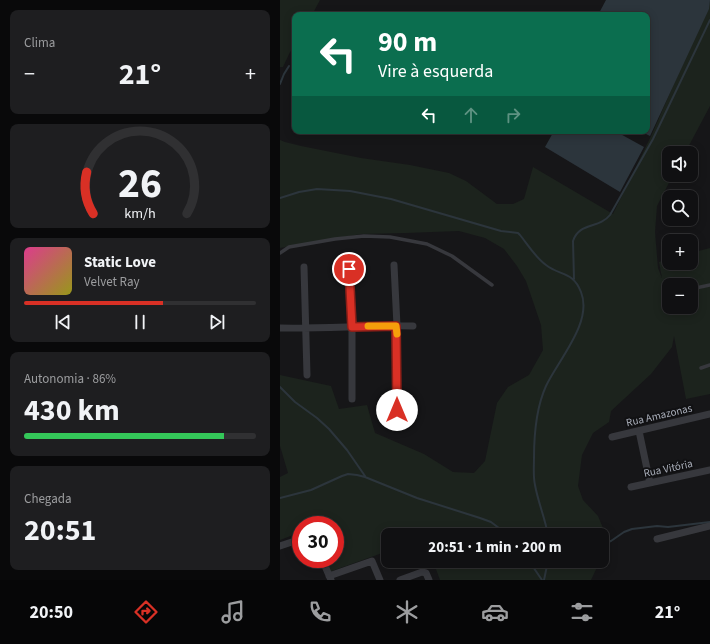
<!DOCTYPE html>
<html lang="pt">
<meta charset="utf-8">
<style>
body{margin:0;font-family:"Source Sans 3",sans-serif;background:#1e1e20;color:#f1f3f6;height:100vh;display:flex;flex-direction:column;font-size:15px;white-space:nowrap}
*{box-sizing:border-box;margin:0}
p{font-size:13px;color:#9c9d9f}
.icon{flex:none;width:22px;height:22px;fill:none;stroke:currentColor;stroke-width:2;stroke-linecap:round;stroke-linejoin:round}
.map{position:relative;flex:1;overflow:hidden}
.side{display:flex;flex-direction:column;gap:10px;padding:10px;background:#09090a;width:280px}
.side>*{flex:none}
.banner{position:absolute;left:12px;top:12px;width:358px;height:122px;border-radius:8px;box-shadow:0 2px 10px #0003,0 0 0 1px #303032;background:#0b6e4f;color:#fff;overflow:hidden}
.fabs{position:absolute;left:382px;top:146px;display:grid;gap:8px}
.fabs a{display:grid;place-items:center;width:36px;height:36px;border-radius:8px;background:#101012;box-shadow:0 2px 10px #0003,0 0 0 1px #303032;font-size:20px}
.speed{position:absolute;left:12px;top:516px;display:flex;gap:8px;font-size:20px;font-weight:700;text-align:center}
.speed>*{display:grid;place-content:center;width:52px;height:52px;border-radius:50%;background:#101012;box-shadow:0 2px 10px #0003,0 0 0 1px #303032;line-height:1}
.speed .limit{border:6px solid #d22;background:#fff;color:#111}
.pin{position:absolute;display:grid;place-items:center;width:34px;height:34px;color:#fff;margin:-17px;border:2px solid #fff;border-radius:50%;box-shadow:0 1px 4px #0007}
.me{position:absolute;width:44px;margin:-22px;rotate:0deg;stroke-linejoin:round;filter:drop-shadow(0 0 3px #0008)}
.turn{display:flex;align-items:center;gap:14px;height:84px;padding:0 20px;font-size:18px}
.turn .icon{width:52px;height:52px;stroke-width:2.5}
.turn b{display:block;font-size:28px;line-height:34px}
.lanes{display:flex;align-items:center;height:38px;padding:0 20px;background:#0003;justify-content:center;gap:20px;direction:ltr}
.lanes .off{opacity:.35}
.big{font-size:30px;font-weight:700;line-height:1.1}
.side .card{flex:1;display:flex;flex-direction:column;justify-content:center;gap:6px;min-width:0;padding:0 14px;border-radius:8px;background:#1e1e20}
.side .dial{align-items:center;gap:0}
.dial svg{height:104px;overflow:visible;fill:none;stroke:#303032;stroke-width:7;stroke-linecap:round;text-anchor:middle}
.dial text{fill:#f1f3f6;stroke:none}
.song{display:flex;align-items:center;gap:12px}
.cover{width:48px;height:48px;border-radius:6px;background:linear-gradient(135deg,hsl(330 70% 55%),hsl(60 70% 35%))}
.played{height:4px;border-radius:2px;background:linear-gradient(90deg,#d93025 60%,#303032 60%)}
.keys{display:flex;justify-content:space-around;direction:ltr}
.heat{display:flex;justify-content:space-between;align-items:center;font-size:22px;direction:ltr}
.charge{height:6px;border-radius:3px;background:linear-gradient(90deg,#34c759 86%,#303032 0)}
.trip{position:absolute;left:101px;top:528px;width:228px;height:40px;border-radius:8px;background:#101012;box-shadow:0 2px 10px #0003,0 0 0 1px #303032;font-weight:700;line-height:40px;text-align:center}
.tab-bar{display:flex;height:64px;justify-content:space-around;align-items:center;background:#060607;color:#9c9d9f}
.tab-bar .icon{width:28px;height:28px}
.tab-bar .current{color:#d93025}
.tab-bar b{font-size:18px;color:#f1f3f6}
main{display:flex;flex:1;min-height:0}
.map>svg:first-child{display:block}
</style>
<main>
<section class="side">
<div class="card"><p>Clima</p>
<div class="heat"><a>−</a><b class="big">21°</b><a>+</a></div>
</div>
<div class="card dial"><svg viewBox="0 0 100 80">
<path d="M14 69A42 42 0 1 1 86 69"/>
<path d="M14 69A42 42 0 0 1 9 37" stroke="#d93025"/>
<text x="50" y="56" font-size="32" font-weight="700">26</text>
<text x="50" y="72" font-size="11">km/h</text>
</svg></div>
<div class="card">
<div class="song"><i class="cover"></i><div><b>Static Love</b><p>Velvet Ray</p></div></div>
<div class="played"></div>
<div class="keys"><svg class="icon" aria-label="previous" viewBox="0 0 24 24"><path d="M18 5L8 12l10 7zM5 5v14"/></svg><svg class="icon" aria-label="pause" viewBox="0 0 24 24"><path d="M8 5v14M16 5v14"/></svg><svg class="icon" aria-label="next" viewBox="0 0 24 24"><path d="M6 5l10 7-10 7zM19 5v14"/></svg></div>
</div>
<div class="card"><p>Autonomia · 86%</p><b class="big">430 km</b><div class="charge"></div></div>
<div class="card"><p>Chegada</p><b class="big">20:51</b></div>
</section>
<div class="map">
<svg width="430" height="580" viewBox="0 0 430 580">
<rect width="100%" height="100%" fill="#161618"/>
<path fill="#1c231d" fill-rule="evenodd" d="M0,0H40L32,15H15V46L10,52L3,67H0Z
M430,1V106L405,153H389V175H393L377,206L375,232L378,268L382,278L379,262L389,259V263H411V253L430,248V394L406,399L394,336L392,347L371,374L331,411L329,422L313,433L302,455L298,486L303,500L318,516L325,533L324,551L322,556V535H108V551L49,572L44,559H55V525H21V532L0,540V477L8,473L0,446V375L51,386L59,409L87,405L95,433L144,454L173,472L194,473L205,461L217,403L228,387L249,375L263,350L261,325L246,281L237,266L224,249L205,238L179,231L126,233L81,234L0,248V140L5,142L21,146L81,158L130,165L169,173L186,181L217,204H233L244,199L253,167L333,214L372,134ZM389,285H411V307H389Z
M153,561H320L311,580H160Z"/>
<path fill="#2c353c" d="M326,0H430L429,9L370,136L360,131H367V15H318Z
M274,131H335L364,147L340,192L265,147Z"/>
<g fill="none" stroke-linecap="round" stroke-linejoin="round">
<path stroke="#2c353c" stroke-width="2" d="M0,84L4,74L9,66
M0,198L19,192L37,189L70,191L111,199L221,231L238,233L240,235C248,245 255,257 266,265C280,276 293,271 301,292C313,322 279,359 266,386C256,408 254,434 254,458C254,467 253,476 255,485C258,502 265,518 268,535
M294,279L293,241C299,222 319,229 330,215L373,139L430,20
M0,387L15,402L37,418L49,429L67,450L85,476
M0,498L31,490L62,476L68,474L77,475L85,477L137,498L200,518L211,522L228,535
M322,544L331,541L344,532L352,529L377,526L388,527L430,522
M249,561L262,580
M264,580L268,561"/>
<path stroke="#37383d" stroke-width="3.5" d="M0,253L9,247L55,239L84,236L110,237L147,244L172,256L212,285
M411,289L430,285
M421,368L430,365"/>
<path stroke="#37383d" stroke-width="7" d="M114,265L117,326V424
M24,267L27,375
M69,269L72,327V399
M0,328C44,329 89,325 133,326
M359,431L370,483
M332,437L430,414
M351,487L430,470
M377,539L430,526
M0,546L21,539
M42,559L51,580
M49,576L92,561L100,580
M120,580L142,572L146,573L149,580"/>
</g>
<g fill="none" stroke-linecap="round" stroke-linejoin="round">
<defs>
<path id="route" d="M69,269L72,327L116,326L117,410"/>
</defs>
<use href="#route" stroke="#8d1f18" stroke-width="10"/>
<use href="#route" stroke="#d93025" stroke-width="7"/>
<path stroke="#f59e0b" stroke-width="7" d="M88,326H116L117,334"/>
</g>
<g text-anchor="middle" stroke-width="4" stroke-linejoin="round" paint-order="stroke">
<g font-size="11" fill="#a8adb8" stroke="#111113">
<text transform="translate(379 415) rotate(-13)" y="4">Rua Amazonas</text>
<text transform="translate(388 468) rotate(-12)" y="4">Rua Vitória</text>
</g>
</g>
</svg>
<div class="fabs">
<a><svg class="icon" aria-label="sound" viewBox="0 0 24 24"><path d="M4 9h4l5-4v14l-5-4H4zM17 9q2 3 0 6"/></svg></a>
<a><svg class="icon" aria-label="search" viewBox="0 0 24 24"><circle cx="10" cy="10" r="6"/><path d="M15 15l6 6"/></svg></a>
<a>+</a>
<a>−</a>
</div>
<div class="speed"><div class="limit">30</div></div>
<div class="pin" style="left:69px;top:269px;background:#d93025"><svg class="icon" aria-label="arrive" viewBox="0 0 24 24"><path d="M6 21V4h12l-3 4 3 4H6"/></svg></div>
<svg class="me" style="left:117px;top:410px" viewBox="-20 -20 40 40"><circle r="19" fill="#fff"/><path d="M0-13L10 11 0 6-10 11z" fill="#d93025"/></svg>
<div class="trip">20:51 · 1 min · 200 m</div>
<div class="banner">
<div class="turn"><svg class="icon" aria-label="left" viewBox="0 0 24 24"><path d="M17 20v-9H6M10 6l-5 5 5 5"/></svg><div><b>90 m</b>Vire à esquerda</div></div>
<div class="lanes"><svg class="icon" aria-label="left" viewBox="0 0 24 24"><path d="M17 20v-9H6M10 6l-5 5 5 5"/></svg><svg class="icon off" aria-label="ahead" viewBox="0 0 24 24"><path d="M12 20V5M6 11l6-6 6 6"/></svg><svg class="icon off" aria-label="right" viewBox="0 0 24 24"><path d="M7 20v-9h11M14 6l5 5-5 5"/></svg></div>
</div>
</div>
</main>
<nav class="tab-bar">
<b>20:50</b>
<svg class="icon current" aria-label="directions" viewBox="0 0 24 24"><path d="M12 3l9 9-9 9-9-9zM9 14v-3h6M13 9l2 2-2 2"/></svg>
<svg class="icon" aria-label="music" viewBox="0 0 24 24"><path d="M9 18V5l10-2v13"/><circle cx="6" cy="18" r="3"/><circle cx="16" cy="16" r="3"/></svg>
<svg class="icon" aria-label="phone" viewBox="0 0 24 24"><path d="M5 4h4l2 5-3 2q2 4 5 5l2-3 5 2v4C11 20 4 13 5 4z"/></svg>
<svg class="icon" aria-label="climate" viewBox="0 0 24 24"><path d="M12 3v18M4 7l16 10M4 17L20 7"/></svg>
<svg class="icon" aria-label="car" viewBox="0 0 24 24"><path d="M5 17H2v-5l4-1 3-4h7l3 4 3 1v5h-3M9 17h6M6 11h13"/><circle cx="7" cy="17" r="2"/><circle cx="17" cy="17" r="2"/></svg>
<svg class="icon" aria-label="filters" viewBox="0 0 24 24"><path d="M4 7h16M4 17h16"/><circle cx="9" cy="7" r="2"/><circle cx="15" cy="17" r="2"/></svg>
<b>21°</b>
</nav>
